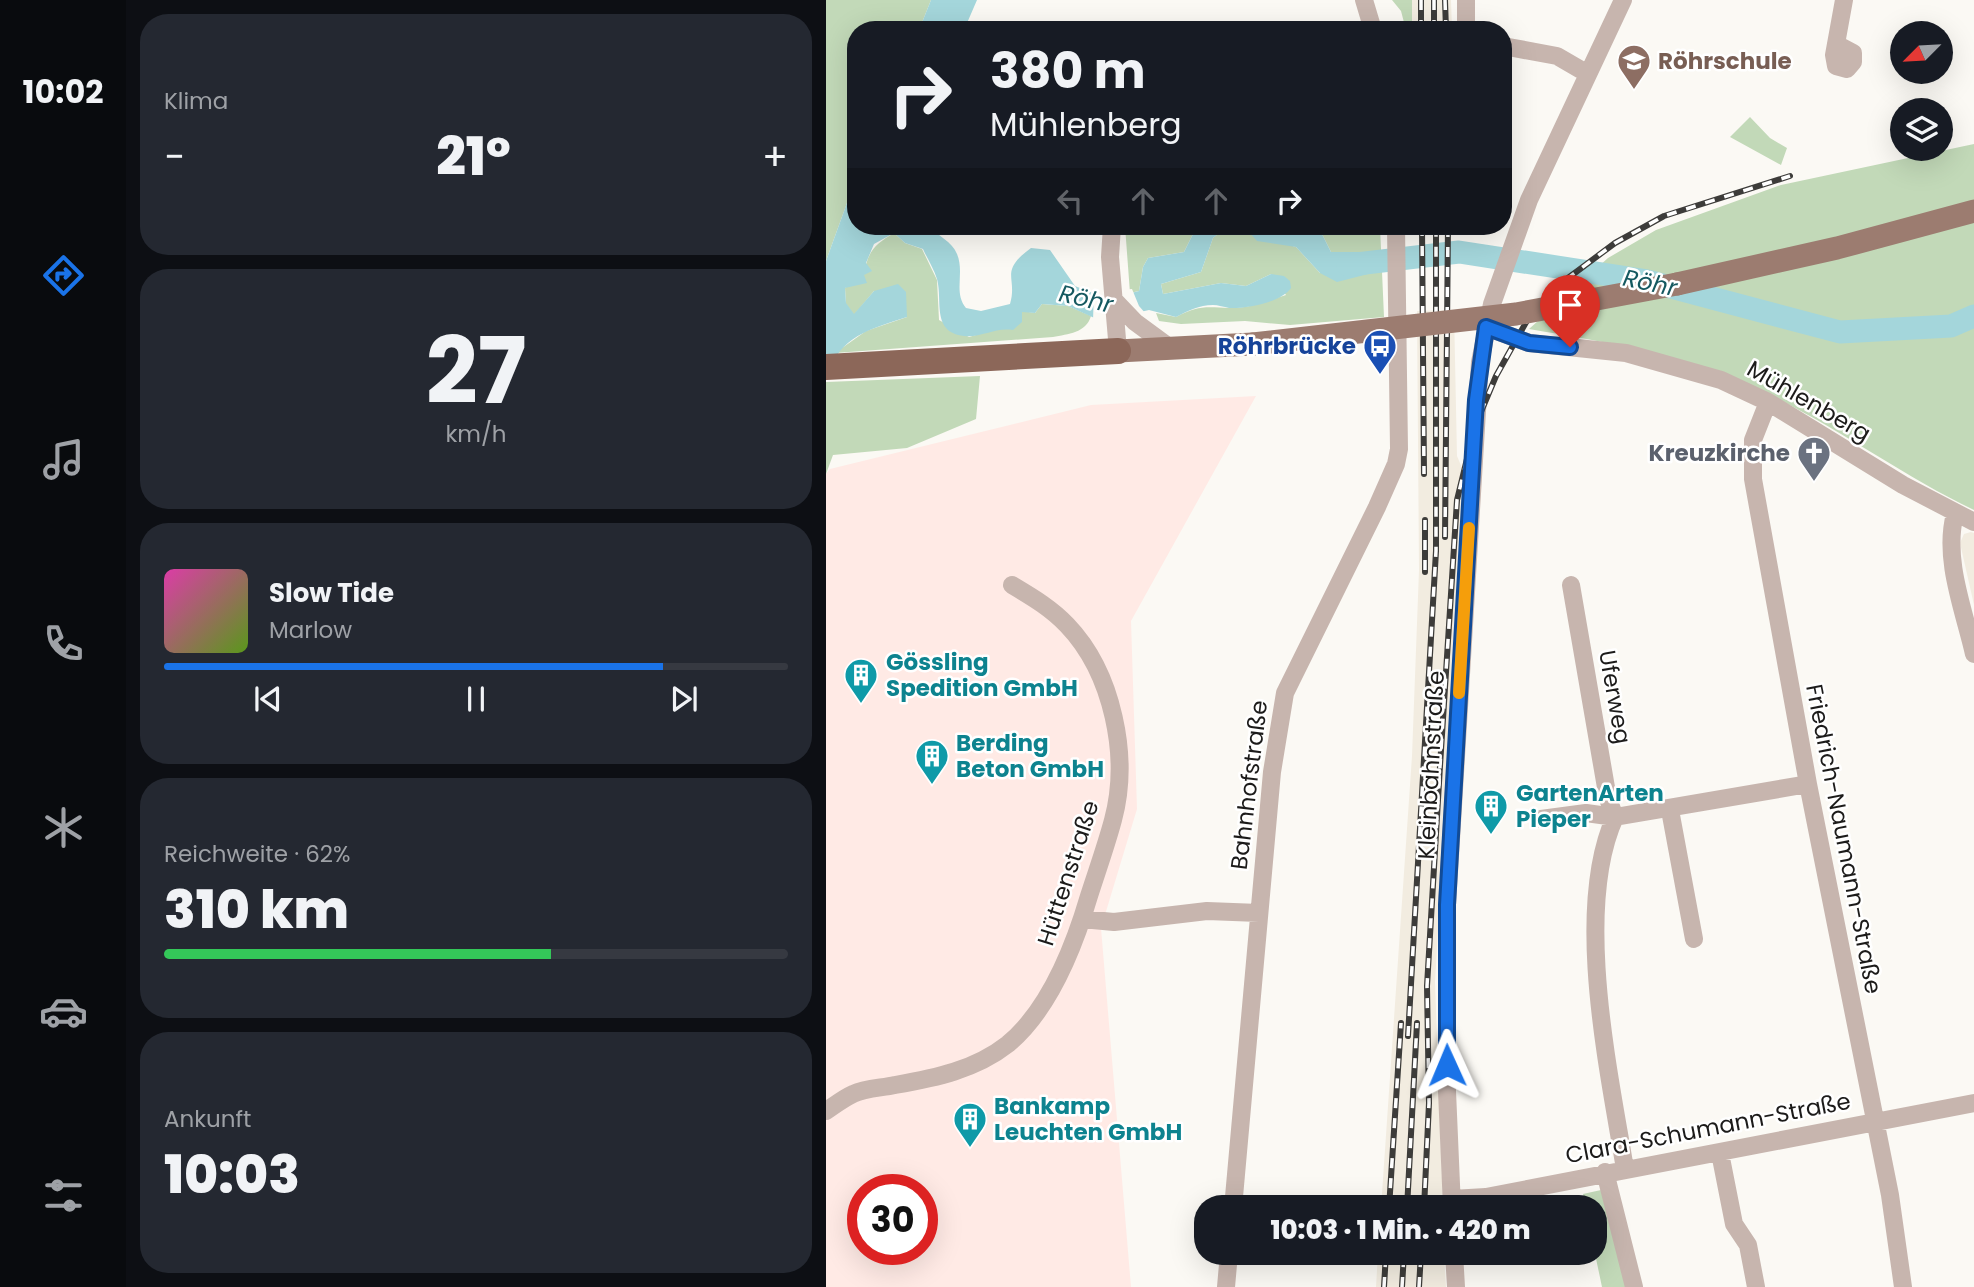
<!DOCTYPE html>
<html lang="de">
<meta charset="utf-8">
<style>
body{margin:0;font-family:Poppins,sans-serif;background:#242831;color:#f1f3f6;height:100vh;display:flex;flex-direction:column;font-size:26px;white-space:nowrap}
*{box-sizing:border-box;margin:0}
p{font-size:23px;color:#9ea1a6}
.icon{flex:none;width:38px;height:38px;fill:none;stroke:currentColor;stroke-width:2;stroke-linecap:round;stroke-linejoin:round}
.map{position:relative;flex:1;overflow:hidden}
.side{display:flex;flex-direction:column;gap:14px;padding:14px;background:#0d0f14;width:700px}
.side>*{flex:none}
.hud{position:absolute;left:21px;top:21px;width:665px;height:214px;border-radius:28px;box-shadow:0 7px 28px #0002;background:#171b24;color:#f1f3f6;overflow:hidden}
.needle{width:46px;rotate:246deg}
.tools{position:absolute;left:1064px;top:21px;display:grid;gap:14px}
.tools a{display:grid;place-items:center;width:63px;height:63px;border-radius:50%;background:#171b24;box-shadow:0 7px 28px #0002;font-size:35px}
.speed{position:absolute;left:21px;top:1174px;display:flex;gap:14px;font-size:35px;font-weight:700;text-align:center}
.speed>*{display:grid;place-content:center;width:91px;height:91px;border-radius:50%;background:#171b24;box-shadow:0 7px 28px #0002;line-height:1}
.speed .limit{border:10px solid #d22;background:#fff;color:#111}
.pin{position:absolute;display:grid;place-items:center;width:60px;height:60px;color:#fff;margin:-72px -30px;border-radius:50% 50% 50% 0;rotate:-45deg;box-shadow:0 0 7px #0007}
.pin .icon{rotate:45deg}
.me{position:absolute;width:77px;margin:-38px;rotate:359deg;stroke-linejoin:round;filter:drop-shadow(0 0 5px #0008)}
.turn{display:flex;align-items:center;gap:24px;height:147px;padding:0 28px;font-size:32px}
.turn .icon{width:91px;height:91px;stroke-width:2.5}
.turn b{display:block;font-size:49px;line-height:60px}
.lanes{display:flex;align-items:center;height:66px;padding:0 28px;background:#0003;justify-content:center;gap:35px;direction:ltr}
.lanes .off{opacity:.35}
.big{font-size:52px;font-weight:800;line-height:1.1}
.side .tile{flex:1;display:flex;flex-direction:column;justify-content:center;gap:10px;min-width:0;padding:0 24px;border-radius:28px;background:#242831}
.side .dial{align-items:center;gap:0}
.dial b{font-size:91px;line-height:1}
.song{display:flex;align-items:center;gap:21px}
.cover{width:84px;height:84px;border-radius:10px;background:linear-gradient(135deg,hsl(320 70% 55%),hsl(90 70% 35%))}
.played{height:7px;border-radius:4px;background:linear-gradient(90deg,#1a73e8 80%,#363941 80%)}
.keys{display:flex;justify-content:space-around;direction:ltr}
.heat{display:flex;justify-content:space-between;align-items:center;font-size:38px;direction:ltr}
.charge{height:10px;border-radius:5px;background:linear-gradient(90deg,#34c759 62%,#363941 0)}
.trip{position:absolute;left:368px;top:1195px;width:413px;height:70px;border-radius:28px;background:#171b24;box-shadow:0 7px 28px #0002;font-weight:800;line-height:70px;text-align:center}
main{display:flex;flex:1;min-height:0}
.tab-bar{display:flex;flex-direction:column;width:126px;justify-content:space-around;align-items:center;background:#090b0e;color:#9ea1a6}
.tab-bar .icon{width:49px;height:49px}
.tab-bar .active{color:#1a73e8}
.tab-bar b{font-size:32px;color:#f1f3f6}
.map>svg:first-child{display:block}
</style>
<main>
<nav class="tab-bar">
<b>10:02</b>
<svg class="icon active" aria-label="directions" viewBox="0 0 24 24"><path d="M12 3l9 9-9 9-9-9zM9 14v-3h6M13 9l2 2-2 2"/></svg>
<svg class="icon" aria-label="music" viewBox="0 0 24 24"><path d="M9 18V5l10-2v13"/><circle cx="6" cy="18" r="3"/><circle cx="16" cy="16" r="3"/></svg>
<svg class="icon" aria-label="phone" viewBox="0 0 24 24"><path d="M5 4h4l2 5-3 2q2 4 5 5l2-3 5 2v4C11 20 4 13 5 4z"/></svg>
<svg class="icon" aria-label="climate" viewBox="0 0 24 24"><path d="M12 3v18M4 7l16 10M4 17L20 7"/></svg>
<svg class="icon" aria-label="car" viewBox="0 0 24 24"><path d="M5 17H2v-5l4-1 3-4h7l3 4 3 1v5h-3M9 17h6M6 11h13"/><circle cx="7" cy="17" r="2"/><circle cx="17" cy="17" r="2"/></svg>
<svg class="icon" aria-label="filters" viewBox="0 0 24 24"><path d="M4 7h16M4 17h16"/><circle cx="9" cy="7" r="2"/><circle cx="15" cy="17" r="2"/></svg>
</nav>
<section class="side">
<div class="tile"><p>Klima</p>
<div class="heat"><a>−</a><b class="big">21°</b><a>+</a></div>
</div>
<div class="tile dial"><b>27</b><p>km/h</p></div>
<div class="tile">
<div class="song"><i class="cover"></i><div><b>Slow Tide</b><p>Marlow</p></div></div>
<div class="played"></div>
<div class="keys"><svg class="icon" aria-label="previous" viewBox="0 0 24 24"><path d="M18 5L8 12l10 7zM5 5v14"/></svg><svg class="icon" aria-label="pause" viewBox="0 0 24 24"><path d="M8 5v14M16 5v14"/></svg><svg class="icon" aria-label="next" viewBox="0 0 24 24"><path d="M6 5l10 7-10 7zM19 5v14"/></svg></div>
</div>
<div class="tile"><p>Reichweite · 62%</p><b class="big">310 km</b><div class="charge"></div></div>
<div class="tile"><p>Ankunft</p><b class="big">10:03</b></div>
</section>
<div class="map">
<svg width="1148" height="1287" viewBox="0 0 1148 1287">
<rect width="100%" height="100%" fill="#fbf9f4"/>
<path fill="#ffeae5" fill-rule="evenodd" d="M430,396L305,621L311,809L275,928L305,1287H0V474L4,469L265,405ZM37,1190H96V1250H37Z"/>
<path fill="#f2ece0" d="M586,0H625L626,30H586Z
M628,310L631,456L639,475L609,982L617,1207L555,1208L586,756L593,570L591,311Z
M1145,532L1148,533V605L1134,543L1138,534Z
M552,1253H618L620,1287H550Z"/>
<path fill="#c2d9b8" d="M0,0H105L93,30H30V178L0,261Z
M566,0H586V30H580L575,11Z
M924,117L944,138L961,148L955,165L904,137Z
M1148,144V510C1079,477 1017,431 948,397C871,358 787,343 703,329L782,258L830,230L955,185Z
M299,226H375L368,232L358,252L322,258L317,267L313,291L304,293Z
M402,226H442L425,233L470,247L494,273L552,252H505L492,226H554L558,317L464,325L419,321L355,324L333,321L330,313L350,317C372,305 380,307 404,308C422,309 443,300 460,295L445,274L420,286L395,283L337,294L335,284L375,272L387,238Z
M68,233L79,243L96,249L111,280L113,320L143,337L174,328L196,311L209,313L216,304L242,306L265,316C260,333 242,334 227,337L9,353L40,331L81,317L48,291L28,315L20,304L19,288L38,275C41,252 49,244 68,233Z
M154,376L150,419L81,448L7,455L0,474V382Z
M775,1190L802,1287H776L768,1249V1208L760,1207L757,1194Z"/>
<path fill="#a4d6db" d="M105,0H151L138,30H93Z
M30,178V226H104C112,237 126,241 131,254C139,273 127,292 140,308L155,311L184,304C192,277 172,272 205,248L224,250L249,286L274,296L297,295L313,291L317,267L322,258L358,252L368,232L375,226H402L387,238L375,272L335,284L337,294L395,283L420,286L445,274L458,276L464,281L465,288C456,302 420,309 403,308C398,307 392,305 387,305C373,305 362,311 350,317L323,310L275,321L242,306L216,304L209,313L196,312V322L187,330C169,327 155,338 138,336C105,332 117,301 111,279C108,269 101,258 97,249L79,243L68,233L48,244L40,263L46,271L38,275L41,283L19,288L20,303L28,314L48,291L72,284L80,292L81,317C42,330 16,335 0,376V261Z
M442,226H492L505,252H552L550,272L511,282L494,273L470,247L431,241L424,233Z"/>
<path fill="#fbf9f4" d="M268,288L275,292L306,289L313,306L320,314L300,324H274L267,321Z"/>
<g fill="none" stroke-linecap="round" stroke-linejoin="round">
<path stroke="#a4d6db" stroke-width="23" d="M522,265L633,252L822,281L1014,332L1125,326L1148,316"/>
<path stroke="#c7b5ae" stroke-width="18" d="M538,0L547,30
M640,0V30
M1010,44L1027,53V62L1021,69L1010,66L1008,55L1018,0
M677,46L731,56L762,74
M286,226L284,257L292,351
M288,300L309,322L343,347
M660,327L703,343L800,353L895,380L942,402L1077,485L1148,522
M942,402L927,440V479L982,784L1064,1195L1077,1287
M1129,514C1117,559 1138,610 1148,654
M745,585L782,799L789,817
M844,810L868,939
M789,817C747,909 783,1071 799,1169
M715,819L760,813L789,817L982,784
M256,919L288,922L381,911L433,913
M0,1111C9,1105 18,1098 27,1094C39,1088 56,1088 69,1085C109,1078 149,1070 182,1044C224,1009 248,947 263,896C271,871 280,846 287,820C304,757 287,673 241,625C225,608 206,597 186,585
M894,1153L908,1224L922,1245L930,1287
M779,1172L808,1287
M626,1199L660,1197L1148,1103
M407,1208L446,772L459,693L551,507L570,464L573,449L570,226
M626,1208L621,1091V905L654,362L666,304L703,200L797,0
M628,1253L630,1287
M400,1287L403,1253"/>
<path stroke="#9c7c70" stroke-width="23" d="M851,284L1011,248L1148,211
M292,351L427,344"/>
<path stroke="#8c6759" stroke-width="26" d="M0,367L292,351"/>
<defs>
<path id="rail" d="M595,0V30
M608,0V30
M619,0L620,30
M596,226L598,474
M599,520V572
M619,537L622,226
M582,1036L610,551V226
M563,1208L575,1023
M581,1208L591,1023
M598,1208L603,1103L601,986L614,766L631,500L649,426L670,376L703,317L738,281L789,243L838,216L964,176
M558,1287L560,1253
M576,1287L578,1253
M593,1287L595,1253"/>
</defs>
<use href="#rail" stroke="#3d3c3a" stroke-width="6"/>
<use href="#rail" stroke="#fff" stroke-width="3.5" stroke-dasharray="10" stroke-linecap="butt"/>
<path stroke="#9c7c70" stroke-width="23" d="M427,344L690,314L851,284"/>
</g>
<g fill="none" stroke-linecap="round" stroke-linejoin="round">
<defs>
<path id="route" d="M621,1065V905L650,400L660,327L703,343L744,347"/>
</defs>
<use href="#route" stroke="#114b97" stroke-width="18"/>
<use href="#route" stroke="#1a73e8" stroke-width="12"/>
<path stroke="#f59e0b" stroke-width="12" d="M633,693L643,528"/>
</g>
<defs>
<symbol id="school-pin" viewBox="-11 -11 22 30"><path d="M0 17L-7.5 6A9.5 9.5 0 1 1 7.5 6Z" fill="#8d6e63" stroke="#fff"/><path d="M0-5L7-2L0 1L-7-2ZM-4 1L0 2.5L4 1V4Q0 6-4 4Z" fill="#fff"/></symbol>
<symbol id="bus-pin" viewBox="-11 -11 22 30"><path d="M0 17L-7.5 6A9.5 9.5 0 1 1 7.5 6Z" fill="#1a4fb4" stroke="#fff"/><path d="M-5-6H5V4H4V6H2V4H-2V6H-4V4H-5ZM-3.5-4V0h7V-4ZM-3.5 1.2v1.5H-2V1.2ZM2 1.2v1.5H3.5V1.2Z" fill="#fff"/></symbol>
<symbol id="church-pin" viewBox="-11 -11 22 30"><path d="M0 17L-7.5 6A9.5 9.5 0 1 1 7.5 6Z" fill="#6b7280" stroke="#fff"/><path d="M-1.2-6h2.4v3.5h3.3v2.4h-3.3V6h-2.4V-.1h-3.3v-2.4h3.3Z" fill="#fff"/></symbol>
<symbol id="building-pin" viewBox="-11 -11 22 30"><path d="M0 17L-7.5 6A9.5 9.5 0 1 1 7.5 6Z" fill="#0f9aa8" stroke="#fff"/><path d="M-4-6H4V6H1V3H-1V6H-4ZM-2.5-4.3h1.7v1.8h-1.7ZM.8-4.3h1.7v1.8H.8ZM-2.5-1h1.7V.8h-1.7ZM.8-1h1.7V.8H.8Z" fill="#fff"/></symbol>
</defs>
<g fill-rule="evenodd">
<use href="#school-pin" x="789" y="42" width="38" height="52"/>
<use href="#bus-pin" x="535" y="327" width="38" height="52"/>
<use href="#church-pin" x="969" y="434" width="38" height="52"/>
<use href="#building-pin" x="16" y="656" width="38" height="52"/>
<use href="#building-pin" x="87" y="737" width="38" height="52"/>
<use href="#building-pin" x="646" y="787" width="38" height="52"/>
<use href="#building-pin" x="125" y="1100" width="38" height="52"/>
</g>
<g text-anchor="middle" stroke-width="5" stroke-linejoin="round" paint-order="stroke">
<g font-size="23" font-weight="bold" fill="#785e54" stroke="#fff" text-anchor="start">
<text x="832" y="69">Röhrschule</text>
</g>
<g font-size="23" font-weight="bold" fill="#164399" stroke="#fff" text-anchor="end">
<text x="530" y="354">Röhrbrücke</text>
</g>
<g font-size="23" fill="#1c1b1a" stroke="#fff">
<text transform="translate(983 401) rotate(30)" y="8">Mühlenberg</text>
<text transform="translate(789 697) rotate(80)" y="8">Uferweg</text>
<text transform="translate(605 765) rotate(-87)" y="8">Kleinbahnstraße</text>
<text transform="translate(423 785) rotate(-83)" y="8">Bahnhofstraße</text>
<text transform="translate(1018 839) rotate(79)" y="8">Friedrich-Naumann-Straße</text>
<text transform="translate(242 873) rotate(-72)" y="8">Hüttenstraße</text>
<text transform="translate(882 1128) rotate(-11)" y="8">Clara-Schumann-Straße</text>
</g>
<g font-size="23" font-weight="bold" fill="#5b616d" stroke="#fff" text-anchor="end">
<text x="964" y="461">Kreuzkirche</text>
</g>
<g font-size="23" font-weight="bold" fill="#0d838f" stroke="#fff" text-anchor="start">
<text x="60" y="670">Gössling<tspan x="60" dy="26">Spedition GmbH</tspan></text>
<text x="130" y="751">Berding<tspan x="130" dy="26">Beton GmbH</tspan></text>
<text x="690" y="801">GartenArten<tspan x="690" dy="26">Pieper</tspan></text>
<text x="168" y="1114">Bankamp<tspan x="168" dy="26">Leuchten GmbH</tspan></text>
</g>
<g font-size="24" font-style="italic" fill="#155960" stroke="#fff">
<text transform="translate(824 283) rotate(12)" y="8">Röhr</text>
<text transform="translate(260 299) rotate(13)" y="8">Röhr</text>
</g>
</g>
</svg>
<div class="tools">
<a><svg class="needle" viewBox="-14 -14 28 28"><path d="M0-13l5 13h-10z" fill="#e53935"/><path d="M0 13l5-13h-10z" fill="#9ea1a6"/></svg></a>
<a><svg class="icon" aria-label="layers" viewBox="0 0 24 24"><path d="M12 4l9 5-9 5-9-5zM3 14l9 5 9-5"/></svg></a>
</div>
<div class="speed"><div class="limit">30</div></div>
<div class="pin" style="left:744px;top:347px;background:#d93025"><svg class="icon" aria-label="arrive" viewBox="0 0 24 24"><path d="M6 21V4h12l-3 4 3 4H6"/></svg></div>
<svg class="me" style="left:621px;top:1065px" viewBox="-20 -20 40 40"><path d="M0-17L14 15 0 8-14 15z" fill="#1a73e8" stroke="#fff" stroke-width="4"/></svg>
<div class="trip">10:03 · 1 Min. · 420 m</div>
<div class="hud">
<div class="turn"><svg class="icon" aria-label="right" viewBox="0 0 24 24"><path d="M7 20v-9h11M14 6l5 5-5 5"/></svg><div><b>380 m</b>Mühlenberg</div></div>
<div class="lanes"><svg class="icon off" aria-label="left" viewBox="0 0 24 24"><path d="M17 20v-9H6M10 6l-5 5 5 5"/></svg><svg class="icon off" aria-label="ahead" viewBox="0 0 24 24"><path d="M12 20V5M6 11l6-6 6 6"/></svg><svg class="icon off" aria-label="ahead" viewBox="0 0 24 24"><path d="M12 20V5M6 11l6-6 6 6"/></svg><svg class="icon" aria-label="right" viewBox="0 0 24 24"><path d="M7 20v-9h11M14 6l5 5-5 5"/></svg></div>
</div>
</div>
</main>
